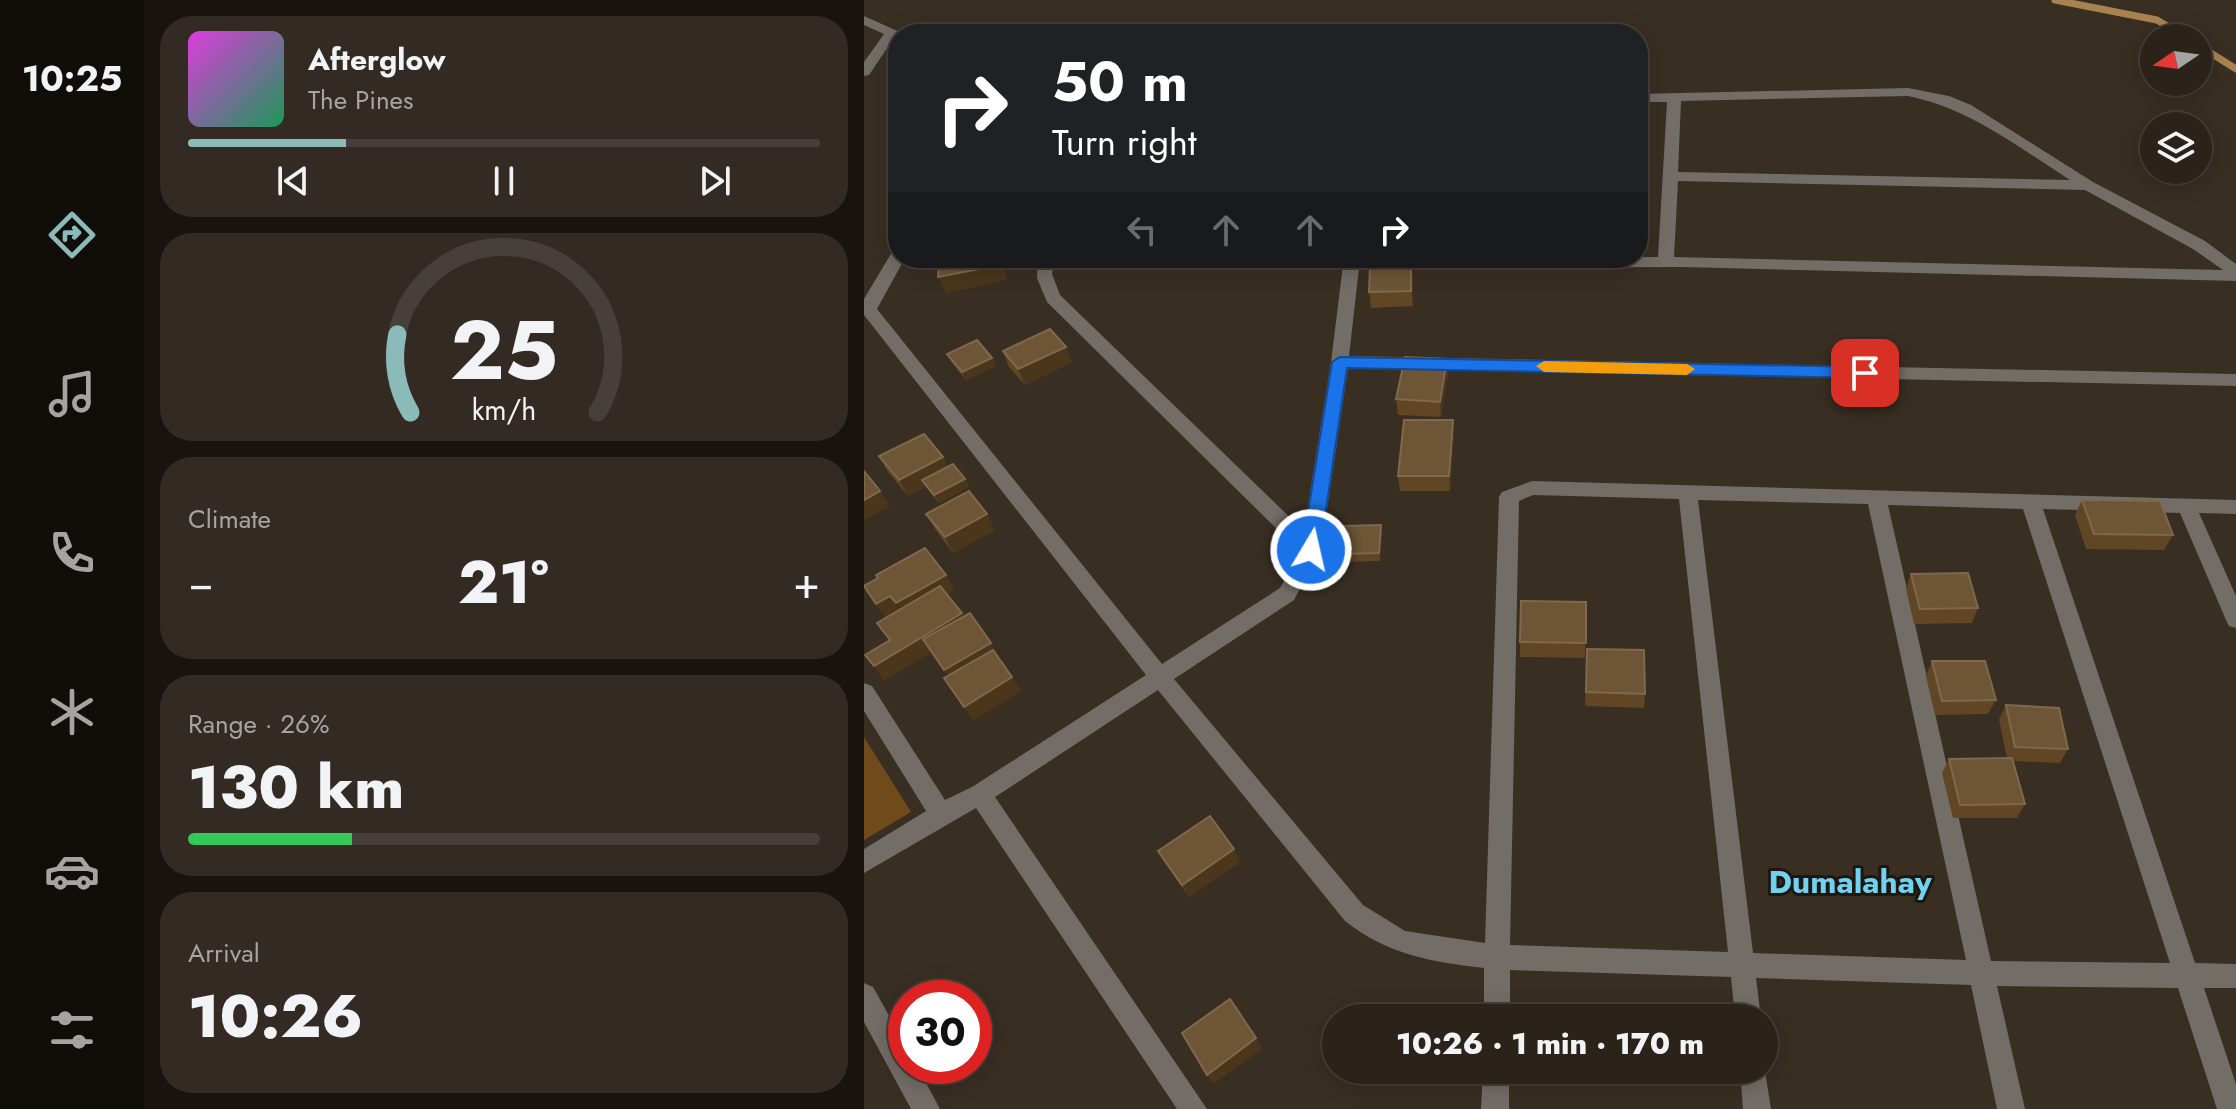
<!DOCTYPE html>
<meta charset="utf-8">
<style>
body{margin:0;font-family:Jost,sans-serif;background:#332a23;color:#f1f3f6;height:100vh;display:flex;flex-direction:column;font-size:30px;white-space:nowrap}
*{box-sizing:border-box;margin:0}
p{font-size:26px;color:#a6a4a2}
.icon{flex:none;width:44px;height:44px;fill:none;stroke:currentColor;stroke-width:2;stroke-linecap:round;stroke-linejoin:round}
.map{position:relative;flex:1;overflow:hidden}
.panel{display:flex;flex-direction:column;gap:16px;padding:16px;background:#18130e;width:720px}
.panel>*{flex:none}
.top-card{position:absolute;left:24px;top:24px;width:760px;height:244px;border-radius:32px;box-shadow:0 4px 20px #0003,0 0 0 2px #473f39;background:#202124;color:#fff;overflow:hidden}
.needle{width:52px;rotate:257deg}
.controls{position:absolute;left:1276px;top:24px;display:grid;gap:16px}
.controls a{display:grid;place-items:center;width:72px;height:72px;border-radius:50%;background:#2b221a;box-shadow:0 4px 20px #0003,0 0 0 2px #473f39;font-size:40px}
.speed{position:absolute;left:24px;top:980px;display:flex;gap:16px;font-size:40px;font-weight:700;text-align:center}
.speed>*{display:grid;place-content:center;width:104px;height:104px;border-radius:50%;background:#2b221a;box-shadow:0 4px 20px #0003,0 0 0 2px #473f39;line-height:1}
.speed .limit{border:12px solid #d22;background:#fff;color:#111}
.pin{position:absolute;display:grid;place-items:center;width:68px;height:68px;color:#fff;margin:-34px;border-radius:16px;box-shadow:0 4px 12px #0006}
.me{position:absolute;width:88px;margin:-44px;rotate:9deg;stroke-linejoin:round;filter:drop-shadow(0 0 6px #0008)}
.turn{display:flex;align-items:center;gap:28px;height:168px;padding:0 32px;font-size:36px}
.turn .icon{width:104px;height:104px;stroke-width:2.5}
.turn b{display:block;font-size:56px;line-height:68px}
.lanes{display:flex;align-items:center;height:76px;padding:0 32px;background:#0003;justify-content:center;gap:40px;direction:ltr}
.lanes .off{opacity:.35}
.big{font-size:60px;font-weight:800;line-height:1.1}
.panel .card{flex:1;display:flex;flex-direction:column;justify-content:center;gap:12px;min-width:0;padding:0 28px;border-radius:32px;background:#332a23}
.panel .dial{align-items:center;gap:0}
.dial svg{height:208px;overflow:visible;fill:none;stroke:#473f39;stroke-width:7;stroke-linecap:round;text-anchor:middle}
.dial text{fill:#f1f3f6;stroke:none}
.song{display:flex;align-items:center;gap:24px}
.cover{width:96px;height:96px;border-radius:12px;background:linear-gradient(135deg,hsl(300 70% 55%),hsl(150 70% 35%))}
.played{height:8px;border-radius:4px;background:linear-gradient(90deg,#8bbbb9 25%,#473f39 25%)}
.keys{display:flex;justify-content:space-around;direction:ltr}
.heat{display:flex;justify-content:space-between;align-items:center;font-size:44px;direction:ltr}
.charge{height:12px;border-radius:6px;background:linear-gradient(90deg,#34c759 26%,#473f39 0)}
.trip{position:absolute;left:458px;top:1004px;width:456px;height:80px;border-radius:40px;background:#2b221a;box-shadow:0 4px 20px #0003,0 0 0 2px #473f39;font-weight:800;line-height:80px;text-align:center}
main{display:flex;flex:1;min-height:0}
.menu{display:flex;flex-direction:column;width:144px;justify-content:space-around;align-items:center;background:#110e0a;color:#a6a4a2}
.menu .icon{width:56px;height:56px}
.menu .on{color:#8bbbb9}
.menu b{font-size:36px;color:#f1f3f6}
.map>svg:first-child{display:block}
</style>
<main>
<nav class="menu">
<b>10:25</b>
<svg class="icon on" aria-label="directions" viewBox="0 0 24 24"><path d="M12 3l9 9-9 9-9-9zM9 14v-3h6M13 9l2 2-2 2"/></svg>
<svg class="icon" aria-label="music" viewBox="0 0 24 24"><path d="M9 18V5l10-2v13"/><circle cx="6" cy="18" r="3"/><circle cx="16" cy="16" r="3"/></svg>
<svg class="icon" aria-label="phone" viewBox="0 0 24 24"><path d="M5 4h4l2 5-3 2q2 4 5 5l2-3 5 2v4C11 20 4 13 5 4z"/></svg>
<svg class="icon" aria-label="climate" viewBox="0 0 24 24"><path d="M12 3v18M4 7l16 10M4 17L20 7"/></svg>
<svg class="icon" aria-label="car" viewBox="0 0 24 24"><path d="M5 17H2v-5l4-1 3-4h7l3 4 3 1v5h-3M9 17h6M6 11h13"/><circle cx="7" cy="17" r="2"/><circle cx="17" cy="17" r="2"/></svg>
<svg class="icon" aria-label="filters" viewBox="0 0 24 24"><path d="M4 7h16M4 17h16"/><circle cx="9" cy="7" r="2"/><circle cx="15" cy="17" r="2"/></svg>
</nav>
<section class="panel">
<div class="card">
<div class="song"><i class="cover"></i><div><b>Afterglow</b><p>The Pines</p></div></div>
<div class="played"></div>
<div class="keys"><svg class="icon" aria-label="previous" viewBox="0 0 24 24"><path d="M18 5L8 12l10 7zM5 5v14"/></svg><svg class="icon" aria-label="pause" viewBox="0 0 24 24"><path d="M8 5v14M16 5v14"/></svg><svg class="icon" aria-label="next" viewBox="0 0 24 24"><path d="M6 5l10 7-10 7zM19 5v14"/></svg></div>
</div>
<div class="card dial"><svg viewBox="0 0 100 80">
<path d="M14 69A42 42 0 1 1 86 69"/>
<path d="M14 69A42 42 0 0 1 9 39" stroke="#8bbbb9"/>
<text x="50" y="56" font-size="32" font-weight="700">25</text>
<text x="50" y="72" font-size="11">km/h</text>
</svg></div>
<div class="card"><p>Climate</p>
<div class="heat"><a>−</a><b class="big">21°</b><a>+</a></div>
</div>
<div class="card"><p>Range · 26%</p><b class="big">130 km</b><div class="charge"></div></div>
<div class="card"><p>Arrival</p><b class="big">10:26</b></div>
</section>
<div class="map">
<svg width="1372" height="1109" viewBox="0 0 1372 1109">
<rect width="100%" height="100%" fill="#392e22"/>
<path fill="#6f4b1c" d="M0,737L47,812L0,840Z"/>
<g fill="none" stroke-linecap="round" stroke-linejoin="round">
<path stroke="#a9834f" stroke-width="7" d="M1191,0L1293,20L1323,38
M1334,45L1372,69"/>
<path fill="#736d67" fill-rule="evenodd" d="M0,16L40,34H34V39L30,38L5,75L0,76V62L20,34L0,25Z
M1044,88L1085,96L1107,105L1229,182L1341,241L1372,264V281L819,267L495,268L485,356L1372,374V386L484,368L457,550L430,600L310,679L499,905L541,931L621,943L635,497L638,492L668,481L1372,500V514L1335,513L1372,596V628L1365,626L1362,620L1316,513L1179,509L1331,963L1372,964V988H1340L1372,1084V1109H1353L1314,988L1133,986L1161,1109H1133L1107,985L892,978L897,1018H871L867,977L646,970V1018H620V968C568,962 524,955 481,921L294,690L131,797L343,1109H313L112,808L0,873V849L62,811L0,711V683L8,686L81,800L108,787L282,675L0,315V299L28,252L34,251V258H41L13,309L298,664L416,588L436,552L183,302L173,278L174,258H190L188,274L196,295L440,531L467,362L479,265L469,258L794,257L803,102H774V94ZM1044,96C1105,108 1154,147 1206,180L814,172L817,101ZM814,181L1221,190L1329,249L1359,270L810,257ZM669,495L815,499L864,952L646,945L655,501ZM834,500L1004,504L1102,960L889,953ZM1024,505L1159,509L1306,963L1127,961Z
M0,983L9,987L42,1046V1066H53L76,1109H47L0,1022Z
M900,1065L907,1109H879L876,1070H900Z
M619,1070H645V1109H617Z"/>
</g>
<path fill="#604625" d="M547,263L549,279V306L507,308L505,292Z
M139,351L208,362L161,385L145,367Z
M83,354L132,366L102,380L87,362Z
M583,359L584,375L577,417L534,415L532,399Z
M590,435L586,491H536L534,476Z
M15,456L79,457L84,467L101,479L105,487L75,503L61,486L44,496L24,472Z
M1218,500L1309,535L1300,550L1222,549L1211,515Z
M62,514L131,530L89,553L71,529Z
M518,532L516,561L479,562L478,554Z
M1047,574L1114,608L1108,623L1050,624L1042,589Z
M722,602L721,658L656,657V642Z
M723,649L781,694L780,708L721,706Z
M1068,661L1132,700L1124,714L1071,715L1062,676Z
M1142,705L1204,749L1196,763L1149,761L1161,804L1153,818H1089L1078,773L1085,759H1143L1135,719Z
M294,851L376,862L325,897L301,863Z"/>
<path fill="#4b361c" d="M136,258L142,272V280L82,293L74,277Z
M547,263L549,279V306L547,291Z
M202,347L208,362L161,385L154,369Z
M128,358L132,366L102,380L98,372Z
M583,359L584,375L577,417L576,402Z
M589,420L590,435L586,491L585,476Z
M79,457L87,473L58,480L61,486L44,496L35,480Z
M101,479L105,487L75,503L70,495Z
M16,491L26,506L0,520V500Z
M123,514L131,530L89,553L81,537Z
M517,525L518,532L516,561L515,553Z
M82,575L91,590L41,618L32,603Z
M26,596L36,611L22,619L12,604Z
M98,613L107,628L20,681L10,666Z
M127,643L136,658L89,684L80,670Z
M148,677L157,691L109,721L100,707Z
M370,849L376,862L325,897L318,885Z
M392,1038L398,1049L349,1084L343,1075Z"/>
<path fill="#6d5536" stroke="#7e694e" stroke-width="2" d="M75,258H135L136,265L74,277Z
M547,263V291L505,292L506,265Z
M186,329L202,347L154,369L139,351Z
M113,340L128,358L98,372L83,354Z
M541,357L583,359L576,402L532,399Z
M540,420H589L585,476H534Z
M60,434L79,457L35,480L15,456Z
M89,464L101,479L70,495L58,480Z
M0,471L16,491L0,500Z
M105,491L123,514L81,537L62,514Z
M1218,500L1296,501L1309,535L1230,534Z
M517,525L515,553L478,554L480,526Z
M61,548L82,575L32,603L26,596L12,604L0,586L14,578L12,575Z
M1104,573L1114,608L1056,609L1047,574Z
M76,586L98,613L10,666L1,655L26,640L13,623Z
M657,601L722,602V643L656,642Z
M106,613L127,643L80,670L59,639Z
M723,649L780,650L781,694L722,692Z
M129,650L148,677L100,707L80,678Z
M1068,661H1121L1132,700L1078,701Z
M1142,705L1195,708L1204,749L1151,747Z
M1148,758L1161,804L1096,805L1085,759Z
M346,816L370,849L318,885L294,851Z
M366,999L392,1038L343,1075L318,1033Z"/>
<path fill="#1a73e8" stroke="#114b97" stroke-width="2" d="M476,357L1001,367L1009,373L1001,378L483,368L456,550L447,557L438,550L468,362Z"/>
<path fill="#f59e0b" d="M680,361L823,364L831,369L823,375L680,372L672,366Z"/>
<g text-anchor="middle" stroke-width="6" stroke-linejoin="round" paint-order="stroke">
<g font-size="32" font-weight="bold" fill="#71d2ef" stroke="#1d1712">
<text x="986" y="893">Dumalahay</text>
</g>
</g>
</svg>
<div class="controls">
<a><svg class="needle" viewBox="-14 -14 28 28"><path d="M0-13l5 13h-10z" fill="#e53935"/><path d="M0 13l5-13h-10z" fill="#a6a4a2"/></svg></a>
<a><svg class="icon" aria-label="layers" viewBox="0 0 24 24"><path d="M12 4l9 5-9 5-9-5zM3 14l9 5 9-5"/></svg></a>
</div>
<div class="speed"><div class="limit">30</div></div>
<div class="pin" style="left:1001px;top:373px;background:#d93025"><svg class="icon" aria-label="arrive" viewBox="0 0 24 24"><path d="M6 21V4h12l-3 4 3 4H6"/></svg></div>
<svg class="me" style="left:447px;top:550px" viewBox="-20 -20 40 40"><circle r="17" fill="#1a73e8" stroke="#fff" stroke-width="3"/><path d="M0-11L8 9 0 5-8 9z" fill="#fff"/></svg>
<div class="trip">10:26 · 1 min · 170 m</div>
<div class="top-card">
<div class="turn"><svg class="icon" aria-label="right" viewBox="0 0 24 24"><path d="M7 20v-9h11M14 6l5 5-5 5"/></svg><div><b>50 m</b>Turn right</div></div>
<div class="lanes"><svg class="icon off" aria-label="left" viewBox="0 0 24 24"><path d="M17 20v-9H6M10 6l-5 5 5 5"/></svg><svg class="icon off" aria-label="ahead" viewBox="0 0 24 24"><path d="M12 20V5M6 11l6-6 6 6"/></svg><svg class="icon off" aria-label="ahead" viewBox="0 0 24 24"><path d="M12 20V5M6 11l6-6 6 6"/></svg><svg class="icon" aria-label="right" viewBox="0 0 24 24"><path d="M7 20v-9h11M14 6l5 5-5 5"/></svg></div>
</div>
</div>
</main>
